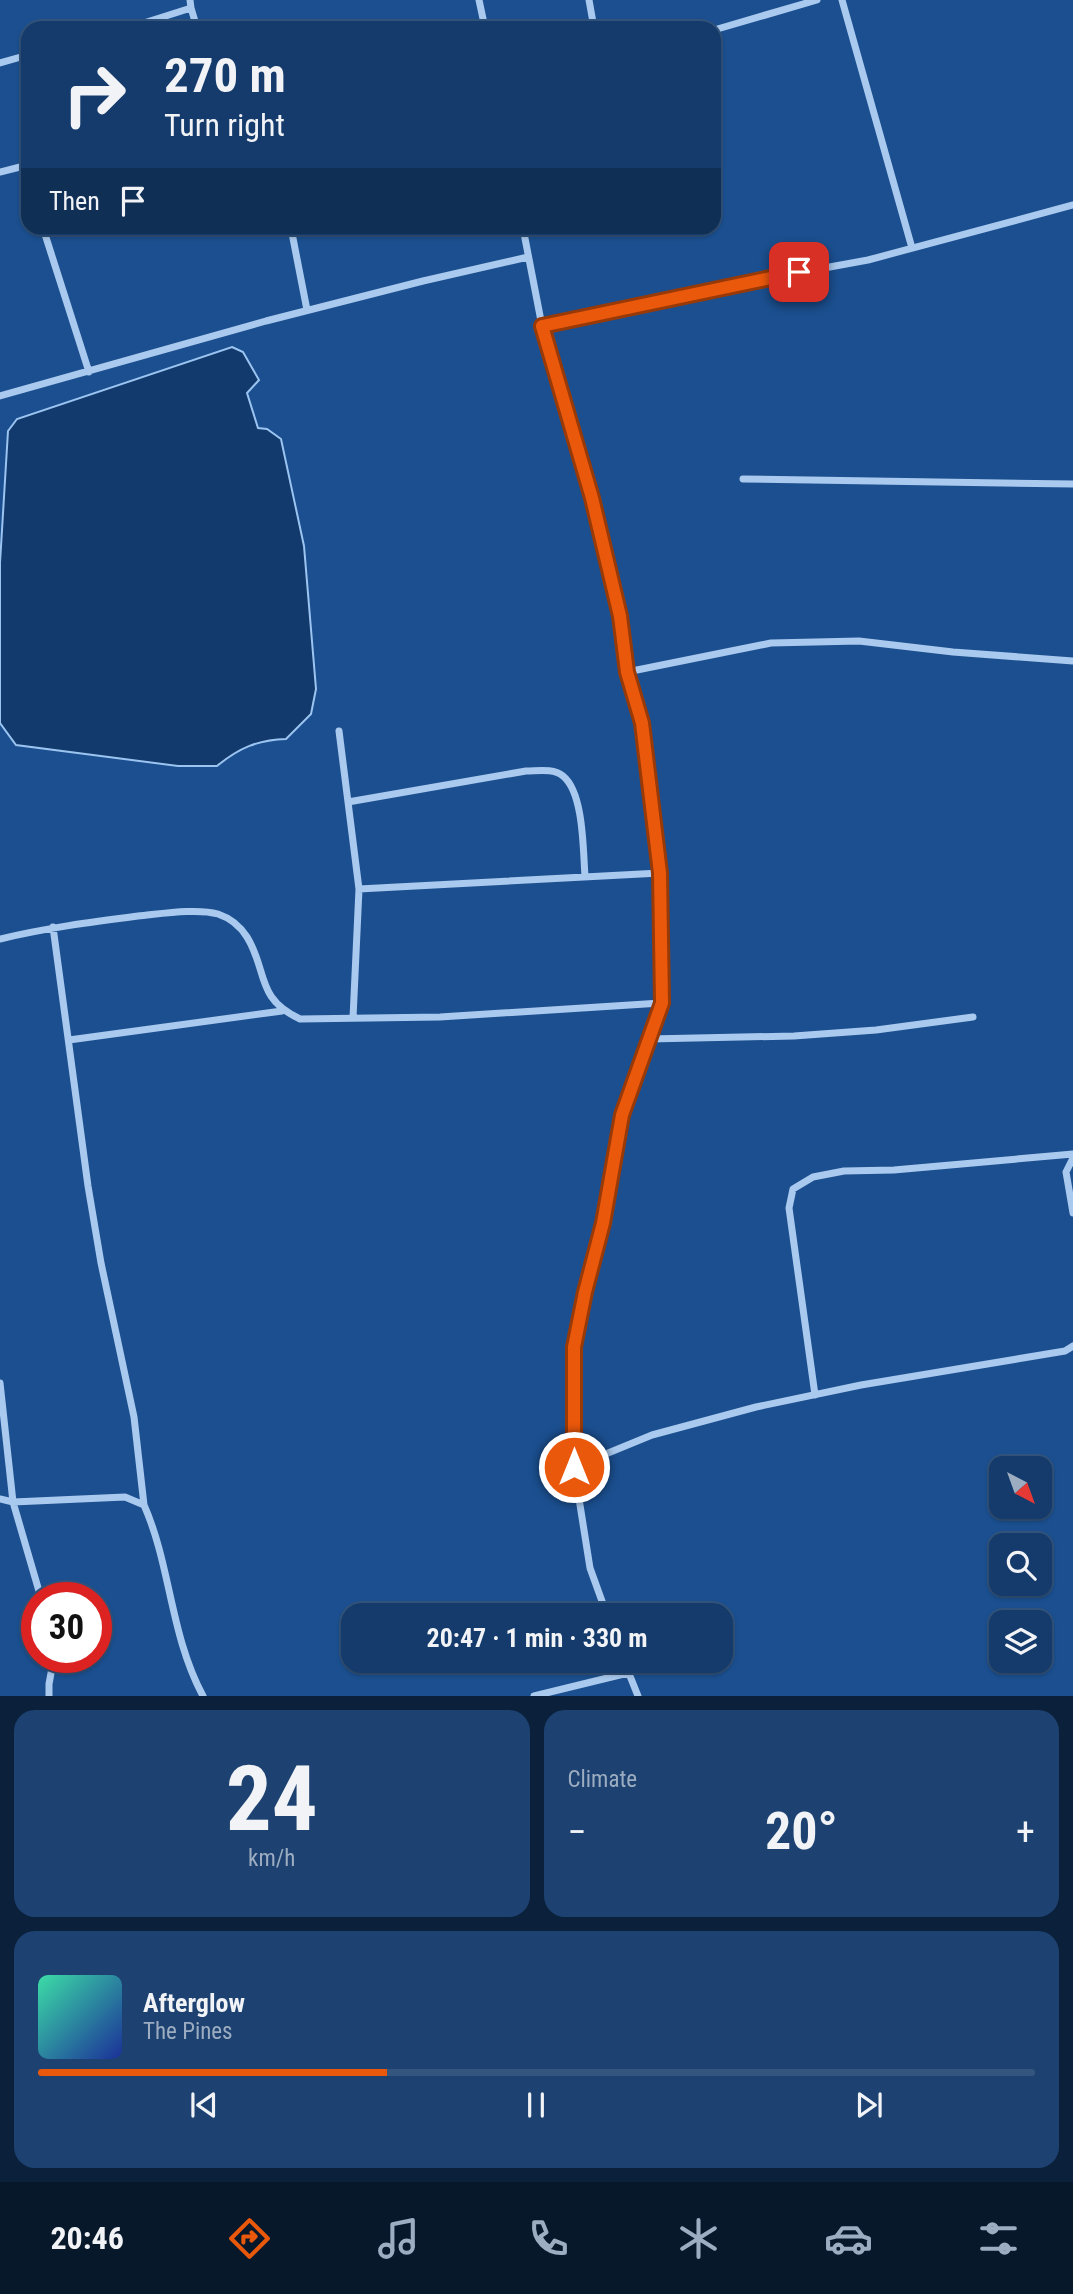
<!DOCTYPE html>
<meta charset="utf-8">
<style>
body{margin:0;font-family:"Roboto Condensed",sans-serif;background:#1d4271;color:#f1f3f6;height:100vh;display:flex;flex-direction:column;font-size:26px;white-space:nowrap}
*{box-sizing:border-box;margin:0}
p{font-size:23px;color:#9dadc1}
.icon{flex:none;width:38px;height:38px;fill:none;stroke:currentColor;stroke-width:2;stroke-linecap:round;stroke-linejoin:round}
.map{position:relative;height:1696px;overflow:hidden}
.panel{display:flex;flex-direction:column;gap:14px;padding:14px;background:#0b203b;flex:1}
.panel>*{flex:none}
.banner{position:absolute;left:21px;top:21px;width:700px;height:214px;border-radius:21px;box-shadow:0 2px 5px #0004,0 0 0 2px #33557e;background:#143b6b;color:#f1f3f6;overflow:hidden}
.needle{width:46px;rotate:139deg}
.fabs{position:absolute;left:989px;top:1456px;display:grid;gap:14px}
.fabs a{display:grid;place-items:center;width:63px;height:63px;border-radius:14px;background:#143b6b;box-shadow:0 2px 5px #0004,0 0 0 2px #33557e;font-size:35px}
.speed{position:absolute;left:21px;top:1582px;display:flex;gap:14px;font-size:35px;font-weight:700;text-align:center}
.speed>*{display:grid;place-content:center;width:91px;height:91px;border-radius:50%;background:#143b6b;box-shadow:0 2px 5px #0004,0 0 0 2px #33557e;line-height:1}
.speed .limit{border:10px solid #d22;background:#fff;color:#111}
.pin{position:absolute;display:grid;place-items:center;width:60px;height:60px;color:#fff;margin:-30px;border-radius:14px;box-shadow:0 4px 10px #0006}
.me{position:absolute;width:77px;margin:-38px;rotate:0deg;stroke-linejoin:round;filter:drop-shadow(0 0 5px #0008)}
.turn{display:flex;align-items:center;gap:24px;height:147px;padding:0 28px;font-size:32px}
.turn .icon{width:91px;height:91px;stroke-width:2.5}
.turn b{display:block;font-size:49px;line-height:60px}
.then{display:flex;align-items:center;height:66px;padding:0 28px;background:#0003;gap:14px;font-size:26px}
.big{font-size:52px;font-weight:700;line-height:1.1}
.panel .widget{flex:1;display:flex;flex-direction:column;justify-content:center;gap:10px;min-width:0;padding:0 24px;border-radius:21px;background:#1d4271}
.panel .dial{align-items:center;gap:0}
.dial b{font-size:91px;line-height:1}
.song{display:flex;align-items:center;gap:21px}
.cover{width:84px;height:84px;border-radius:10px;background:linear-gradient(135deg,hsl(160 70% 55%),hsl(230 70% 35%))}
.played{height:7px;border-radius:4px;background:linear-gradient(90deg,#ea580c 35%,#33557e 35%)}
.keys{display:flex;justify-content:space-around;direction:ltr}
.heat{display:flex;justify-content:space-between;align-items:center;font-size:38px;direction:ltr}
.panel .tiles{flex:1;display:grid;gap:14px;grid-template-columns:1fr 1fr}
.widget:last-child{grid-column:span 2}
.trip{position:absolute;left:341px;top:1603px;width:392px;height:70px;border-radius:21px;background:#143b6b;box-shadow:0 2px 5px #0004,0 0 0 2px #33557e;font-weight:700;line-height:70px;text-align:center}
.dock{display:flex;height:112px;justify-content:space-around;align-items:center;background:#08182b;color:#9dadc1}
.dock .icon{width:49px;height:49px}
.dock .current{color:#ea580c}
.dock b{font-size:32px;color:#f1f3f6}
.map>svg:first-child{display:block}
</style>
<div class="map">
<svg width="1073" height="1696" viewBox="0 0 1073 1696">
<rect width="100%" height="100%" fill="#1b4f8f"/>
<path fill="#123a6d" stroke="#9cc4f0" stroke-width="2" d="M232,347L243,352L259,380L247,393L258,428L267,429L281,439L304,546L316,689L311,714L286,739C257,740 239,748 217,766H178L16,745L0,723V563L8,431L17,419Z"/>
<g fill="none" stroke-linecap="round" stroke-linejoin="round">
<path stroke="#a9c9ee" stroke-width="7" d="M479,0L485,28
M589,0L594,28
M842,0L912,248
M191,8L197,28
M128,28L191,8L190,0
M714,30L817,0
M0,63L28,55
M0,172L24,166L28,179
M43,228L89,372
M291,228L307,310
M523,228L542,326L592,498L619,616L627,672L642,723L660,873L661,1003L622,1115L603,1223L585,1291L574,1347V1467L590,1568L607,1615
M542,326L753,281L868,260L1073,205
M0,396L266,321L423,281L528,257
M743,479L1073,484
M627,672L771,643L859,641L953,652L1073,661
M339,731L359,889L353,1018
M348,802L526,771C538,771 553,768 563,776C584,793 583,851 585,876
M359,889L660,873
M53,927L88,1186L101,1263L134,1417L144,1505
M0,939C46,928 91,922 138,916C160,914 197,908 218,914C230,918 240,926 247,937C268,971 255,998 300,1019L440,1017L661,1003
M649,1039L794,1036L876,1030L973,1017
M69,1040L282,1011
M1073,1158L1066,1172L1073,1213
M0,1383L13,1502L41,1598
M815,1395L789,1208L793,1189L813,1177L844,1171L894,1170L1073,1154
M574,1467L652,1435L756,1407L861,1385L1065,1351L1073,1346
M0,1499L13,1502L125,1497L144,1505C171,1566 170,1635 203,1696
M624,1661L638,1696
M49,1696V1684L54,1657
M534,1696L628,1673"/>
</g>
<g fill="none" stroke-linecap="round" stroke-linejoin="round">
<defs>
<path id="route" d="M574,1467V1347L585,1292L603,1223L622,1115L662,1003L660,873L642,723L627,672L620,616L592,498L542,326L799,272"/>
</defs>
<use href="#route" stroke="#983908" stroke-width="18"/>
<use href="#route" stroke="#ea580c" stroke-width="12"/>
</g>
</svg>
<div class="fabs">
<a><svg class="needle" viewBox="-14 -14 28 28"><path d="M0-13l5 13h-10z" fill="#e53935"/><path d="M0 13l5-13h-10z" fill="#9dadc1"/></svg></a>
<a><svg class="icon" aria-label="search" viewBox="0 0 24 24"><circle cx="10" cy="10" r="6"/><path d="M15 15l6 6"/></svg></a>
<a><svg class="icon" aria-label="layers" viewBox="0 0 24 24"><path d="M12 4l9 5-9 5-9-5zM3 14l9 5 9-5"/></svg></a>
</div>
<div class="speed"><div class="limit">30</div></div>
<div class="pin" style="left:799px;top:272px;background:#d93025"><svg class="icon" aria-label="arrive" viewBox="0 0 24 24"><path d="M6 21V4h12l-3 4 3 4H6"/></svg></div>
<svg class="me" style="left:574px;top:1467px" viewBox="-20 -20 40 40"><circle r="17" fill="#ea580c" stroke="#fff" stroke-width="3"/><path d="M0-11L8 9 0 5-8 9z" fill="#fff"/></svg>
<div class="trip">20:47 · 1 min · 330 m</div>
<div class="banner">
<div class="turn"><svg class="icon" aria-label="right" viewBox="0 0 24 24"><path d="M7 20v-9h11M14 6l5 5-5 5"/></svg><div><b>270 m</b>Turn right</div></div>
<div class="then">Then<svg class="icon" aria-label="arrive" viewBox="0 0 24 24"><path d="M6 21V4h12l-3 4 3 4H6"/></svg></div>
</div>
</div>
<section class="panel">
<div class="tiles">
<div class="widget dial"><b>24</b><p>km/h</p></div>
<div class="widget"><p>Climate</p>
<div class="heat"><a>−</a><b class="big">20°</b><a>+</a></div>
</div>
<div class="widget">
<div class="song"><i class="cover"></i><div><b>Afterglow</b><p>The Pines</p></div></div>
<div class="played"></div>
<div class="keys"><svg class="icon" aria-label="previous" viewBox="0 0 24 24"><path d="M18 5L8 12l10 7zM5 5v14"/></svg><svg class="icon" aria-label="pause" viewBox="0 0 24 24"><path d="M8 5v14M16 5v14"/></svg><svg class="icon" aria-label="next" viewBox="0 0 24 24"><path d="M6 5l10 7-10 7zM19 5v14"/></svg></div>
</div>
</div>
</section>
<nav class="dock">
<b>20:46</b>
<svg class="icon current" aria-label="directions" viewBox="0 0 24 24"><path d="M12 3l9 9-9 9-9-9zM9 14v-3h6M13 9l2 2-2 2"/></svg>
<svg class="icon" aria-label="music" viewBox="0 0 24 24"><path d="M9 18V5l10-2v13"/><circle cx="6" cy="18" r="3"/><circle cx="16" cy="16" r="3"/></svg>
<svg class="icon" aria-label="phone" viewBox="0 0 24 24"><path d="M5 4h4l2 5-3 2q2 4 5 5l2-3 5 2v4C11 20 4 13 5 4z"/></svg>
<svg class="icon" aria-label="climate" viewBox="0 0 24 24"><path d="M12 3v18M4 7l16 10M4 17L20 7"/></svg>
<svg class="icon" aria-label="car" viewBox="0 0 24 24"><path d="M5 17H2v-5l4-1 3-4h7l3 4 3 1v5h-3M9 17h6M6 11h13"/><circle cx="7" cy="17" r="2"/><circle cx="17" cy="17" r="2"/></svg>
<svg class="icon" aria-label="filters" viewBox="0 0 24 24"><path d="M4 7h16M4 17h16"/><circle cx="9" cy="7" r="2"/><circle cx="15" cy="17" r="2"/></svg>
</nav>
